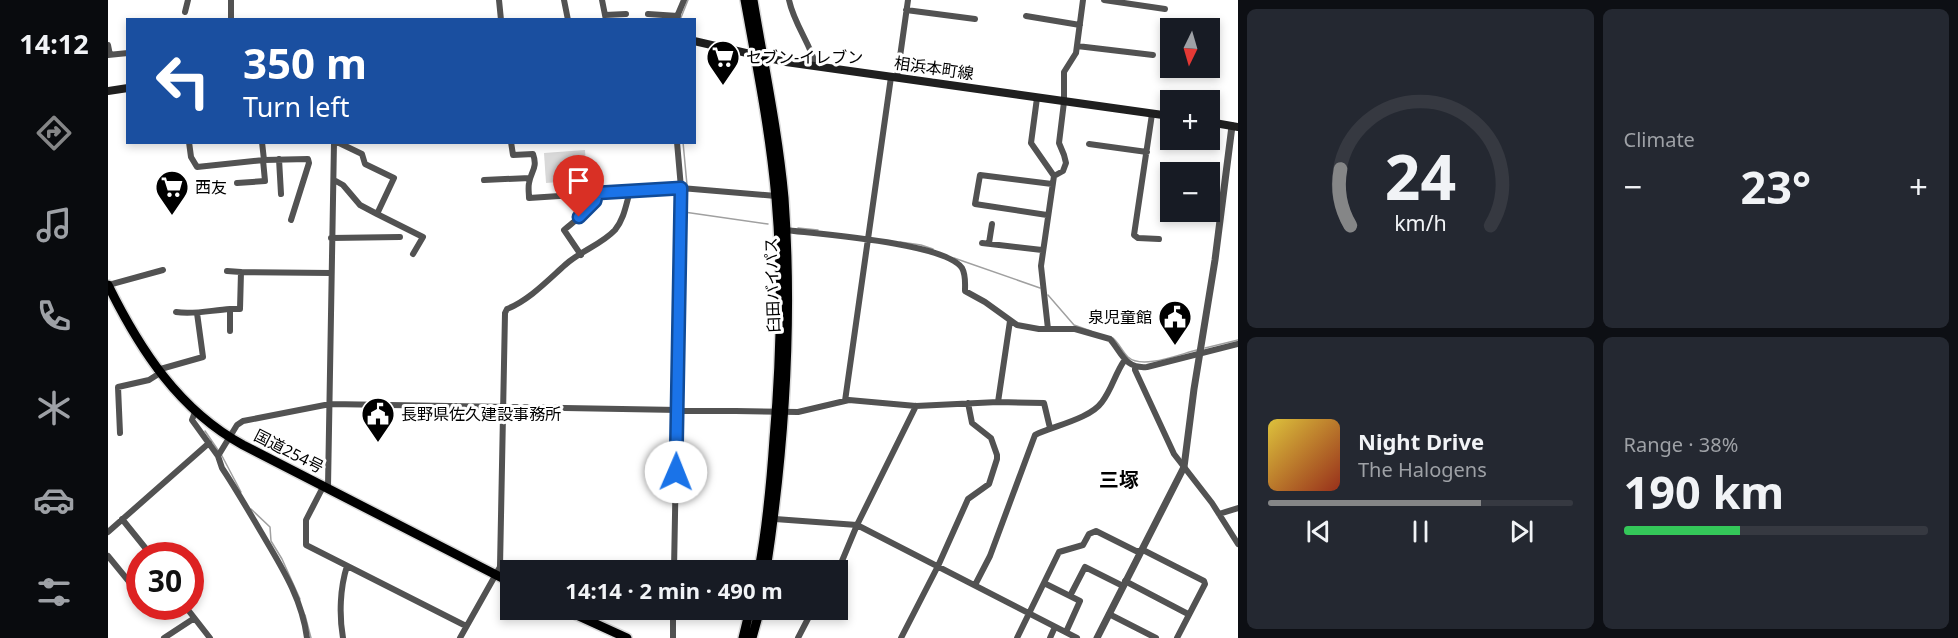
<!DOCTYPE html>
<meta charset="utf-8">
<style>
body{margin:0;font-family:"Noto Sans","Noto Sans JP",sans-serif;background:#242831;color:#f1f3f6;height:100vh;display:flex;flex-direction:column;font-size:22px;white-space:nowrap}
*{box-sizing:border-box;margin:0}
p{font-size:20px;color:#9ea1a6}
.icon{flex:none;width:33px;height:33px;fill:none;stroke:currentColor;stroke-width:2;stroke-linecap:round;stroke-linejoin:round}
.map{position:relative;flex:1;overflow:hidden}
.details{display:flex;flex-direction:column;gap:9px;padding:9px;background:#0d0f14;width:720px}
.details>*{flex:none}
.top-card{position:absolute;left:18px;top:18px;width:570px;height:126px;border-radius:0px;box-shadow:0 3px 9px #0003;background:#1a4fa0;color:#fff;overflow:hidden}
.needle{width:39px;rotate:185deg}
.buttons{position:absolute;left:1052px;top:18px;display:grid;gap:12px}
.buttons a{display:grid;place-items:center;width:60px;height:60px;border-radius:0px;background:#171b24;box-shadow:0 3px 9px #0003;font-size:30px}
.speed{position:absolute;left:18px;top:542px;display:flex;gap:12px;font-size:30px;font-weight:700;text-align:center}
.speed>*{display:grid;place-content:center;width:78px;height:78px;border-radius:50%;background:#171b24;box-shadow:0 3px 9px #0003;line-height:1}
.speed .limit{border:9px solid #d22;background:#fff;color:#111}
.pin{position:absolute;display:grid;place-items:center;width:51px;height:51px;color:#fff;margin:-62px -26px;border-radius:50% 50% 50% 0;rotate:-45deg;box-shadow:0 0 6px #0007}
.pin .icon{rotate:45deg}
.me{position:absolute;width:66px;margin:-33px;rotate:1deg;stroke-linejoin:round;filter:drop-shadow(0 0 4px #0008)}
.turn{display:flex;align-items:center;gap:21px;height:126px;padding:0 18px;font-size:27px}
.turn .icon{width:78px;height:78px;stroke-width:2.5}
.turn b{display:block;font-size:42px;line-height:51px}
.big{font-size:45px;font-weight:700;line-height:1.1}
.details .card{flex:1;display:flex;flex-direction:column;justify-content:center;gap:9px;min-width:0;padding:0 21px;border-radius:9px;background:#242831}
.details .dial{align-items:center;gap:0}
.dial svg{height:156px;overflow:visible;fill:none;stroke:#363941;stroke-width:7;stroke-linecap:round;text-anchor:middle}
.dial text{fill:#f1f3f6;stroke:none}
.song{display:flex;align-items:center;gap:18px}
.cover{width:72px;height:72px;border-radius:9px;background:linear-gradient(135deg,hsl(50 70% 55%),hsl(10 70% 35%))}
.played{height:6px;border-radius:3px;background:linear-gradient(90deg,#858687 70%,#363941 70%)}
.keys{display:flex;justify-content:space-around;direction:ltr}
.heat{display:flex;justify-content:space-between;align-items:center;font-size:33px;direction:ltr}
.charge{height:9px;border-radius:4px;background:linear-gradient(90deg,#34c759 38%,#363941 0)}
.details .tiles{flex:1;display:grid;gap:9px;grid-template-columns:repeat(2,1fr)}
.trip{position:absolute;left:392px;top:560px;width:348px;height:60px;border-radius:0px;background:#171b24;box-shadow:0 3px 9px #0003;font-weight:700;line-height:60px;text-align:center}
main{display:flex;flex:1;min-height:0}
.dock{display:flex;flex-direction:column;width:108px;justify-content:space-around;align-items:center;background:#090b0e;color:#9ea1a6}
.dock .icon{width:42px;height:42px}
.dock .selected{color:#858687}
.dock b{font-size:27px;color:#f1f3f6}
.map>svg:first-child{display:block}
</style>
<main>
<nav class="dock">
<b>14:12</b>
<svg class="icon selected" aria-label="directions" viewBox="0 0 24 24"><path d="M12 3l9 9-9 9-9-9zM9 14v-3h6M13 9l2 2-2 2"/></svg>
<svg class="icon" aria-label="music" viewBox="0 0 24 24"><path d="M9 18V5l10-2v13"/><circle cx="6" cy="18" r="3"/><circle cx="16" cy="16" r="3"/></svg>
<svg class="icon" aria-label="phone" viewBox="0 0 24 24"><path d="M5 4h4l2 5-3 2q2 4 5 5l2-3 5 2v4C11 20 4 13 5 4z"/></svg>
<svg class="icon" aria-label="climate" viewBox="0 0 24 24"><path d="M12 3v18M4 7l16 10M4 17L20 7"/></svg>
<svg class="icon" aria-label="car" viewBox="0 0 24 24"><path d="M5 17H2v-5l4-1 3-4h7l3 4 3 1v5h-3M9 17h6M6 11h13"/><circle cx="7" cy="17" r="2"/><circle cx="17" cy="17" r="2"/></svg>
<svg class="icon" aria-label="filters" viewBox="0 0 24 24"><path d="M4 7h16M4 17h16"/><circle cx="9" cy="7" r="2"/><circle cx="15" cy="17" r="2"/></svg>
</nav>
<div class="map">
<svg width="1130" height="638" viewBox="0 0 1130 638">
<rect width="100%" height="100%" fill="#fff"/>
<path fill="#d9d9d9" d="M477,150L479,178L478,180L438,183L436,153Z"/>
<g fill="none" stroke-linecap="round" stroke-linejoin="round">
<path stroke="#a0a0a0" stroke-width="1.5" d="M572,20L580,0
M575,142L579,185
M576,212L660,224
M690,228L710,230
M792,242L813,245L825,249
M846,258L932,288
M940,295L966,325L983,331
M1005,338C1011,343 1014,351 1020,357C1034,370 1072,354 1089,350
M1097,348L1130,340
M97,431L110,450
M113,454L133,492
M143,509L162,527L163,541L174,559L192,599
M197,615L203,638"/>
<defs>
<path id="trunk" d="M637,0C649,66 662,131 668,198C675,278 673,359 666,439C663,483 659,526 651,570
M645,0C656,66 670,132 676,198C685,324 677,445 658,570
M0,285C32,350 71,410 135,445L402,582
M464,613L519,638
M635,638L642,609
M644,638L652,609"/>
</defs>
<use href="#trunk" stroke="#dbdbdb" stroke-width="12"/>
<path stroke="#525252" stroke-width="6" d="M123,0V20
M391,0L393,20
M456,0L460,20
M494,0L498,20
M681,0C686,24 702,43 708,66
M996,0L1057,9
M798,10L867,19
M77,12L80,0
M540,14L570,16
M497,15L518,14
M918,16L972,25
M568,19L576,0
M0,45L2,55
M969,46L1045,55
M0,55L20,53
M789,78L800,0
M929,98L923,143L946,176
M1044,114L1026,235L1030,238L1051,239
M81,142L83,157L89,167L156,160
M154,142L156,160L200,159L201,163L183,220
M403,142L405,155L425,154C430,168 423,171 421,183C420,188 421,193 421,198L573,188L668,196
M981,144L1039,152
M171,159L173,194
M226,180L235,185L252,205L269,214L286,178L257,164L254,154L229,142
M376,180L422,178
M129,183L157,181L155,160
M269,214L315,237L305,254
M939,215L867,204L872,175L944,184
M677,230C710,234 837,243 854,268C858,275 857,283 857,291L877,302L909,325L931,329H967L1002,339C1014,353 1017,369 1039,367L1130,344
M223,238L292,237
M874,243L934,250
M881,243L884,224
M473,255L456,230C469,219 484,209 489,193
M119,271L133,272
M0,285L55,270
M68,312C86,315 104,310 122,309
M940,329L933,266L946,176L955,171L958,163L956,155L951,143L956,102V72L968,53L975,0
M122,331V309H132L133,272L223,273
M1027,367V370L1066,454L1104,503L1130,544
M49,370L95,357L89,313
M737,401L783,77
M890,402L902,321
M87,412L84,420L110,456L114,468C128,489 140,510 153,532C173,566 194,598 199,638
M12,433L10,387L41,380L52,373
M110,456L129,425L135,421L222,404L690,412L741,400L808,406L890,402L936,403L942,428
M216,485L198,520V545L358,626
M220,487L226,142
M1111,514L1130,508
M14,519L43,555
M667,519L749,525L969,638
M0,532L101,443
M0,556L32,595
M566,570L573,188L569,142
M729,573L749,525L808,406
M1017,581L1080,614
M936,583L972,601L958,632
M867,585L882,556L927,435C945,426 982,419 994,402C1004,389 1007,374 1016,361
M962,596L977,567L1015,586
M77,606L102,638
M1001,614L1048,638
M56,638L85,619
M235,638C231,615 232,588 239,566
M352,638L392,567L397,313L399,309C421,300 439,281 457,265C472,251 493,245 507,230C516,219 518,205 522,191
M565,638V609
M690,638L705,609
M793,638L830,566L860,499L881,484L889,459V455L883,438L864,423L860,403
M909,638L951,552L975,545L981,534L988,531L1028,551H1037L1096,581L1097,584L1069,638
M942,638L947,627"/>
<path stroke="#525252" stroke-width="7" d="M989,638L1076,467L1086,389L1107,260L1124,126"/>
<path stroke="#1f1f1f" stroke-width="8" d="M586,41L678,62L1062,116
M0,91L20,88
M1101,122L1130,127"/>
<use href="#trunk" stroke="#000" stroke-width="9"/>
</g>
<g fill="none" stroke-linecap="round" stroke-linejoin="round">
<defs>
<path id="route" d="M471,217L487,201L489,193L573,188L568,472"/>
</defs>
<use href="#route" stroke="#114b97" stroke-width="15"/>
<use href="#route" stroke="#1a73e8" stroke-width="10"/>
</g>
<defs>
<symbol id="supermarket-pin" viewBox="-11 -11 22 30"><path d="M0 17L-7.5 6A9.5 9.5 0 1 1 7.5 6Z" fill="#000" stroke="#fff"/><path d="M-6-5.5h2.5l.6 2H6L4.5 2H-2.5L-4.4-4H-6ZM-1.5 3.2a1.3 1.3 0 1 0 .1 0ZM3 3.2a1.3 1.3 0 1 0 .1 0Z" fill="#fff"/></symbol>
<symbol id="civic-pin" viewBox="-11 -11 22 30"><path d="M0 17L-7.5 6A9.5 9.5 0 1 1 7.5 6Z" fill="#000" stroke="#fff"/><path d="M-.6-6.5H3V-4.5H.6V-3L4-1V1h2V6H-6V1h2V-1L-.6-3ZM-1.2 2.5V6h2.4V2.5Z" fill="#fff"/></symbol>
</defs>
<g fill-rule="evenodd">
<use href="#supermarket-pin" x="596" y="38" width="38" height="52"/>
<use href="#supermarket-pin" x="45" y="168" width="38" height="52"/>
<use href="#civic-pin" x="1048" y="298" width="38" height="52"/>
<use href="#civic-pin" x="251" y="395" width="38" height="52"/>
</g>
<g text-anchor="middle" stroke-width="6" stroke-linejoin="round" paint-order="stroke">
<g font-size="16" fill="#000" stroke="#fff" text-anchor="start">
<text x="638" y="63">セブン-イレブン</text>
<text x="87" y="193">西友</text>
<text x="1044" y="323" text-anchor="end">泉児童館</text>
<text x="293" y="420">長野県佐久建設事務所</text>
</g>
<g font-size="16" fill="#000" stroke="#fff">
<text transform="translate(826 68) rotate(8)" y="6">相浜本町線</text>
<text transform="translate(664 285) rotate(-92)" y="6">臼田バイパス</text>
<text transform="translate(181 451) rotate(27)" y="6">国道254号</text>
</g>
<g font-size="20" font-weight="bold" fill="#000" stroke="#fff">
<text x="1011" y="487">三塚</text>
</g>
</g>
</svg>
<div class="buttons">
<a><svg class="needle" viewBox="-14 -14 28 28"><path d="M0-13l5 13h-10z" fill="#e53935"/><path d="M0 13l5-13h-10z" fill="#9ea1a6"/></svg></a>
<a>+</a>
<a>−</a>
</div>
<div class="speed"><div class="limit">30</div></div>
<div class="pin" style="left:471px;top:217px;background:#d93025"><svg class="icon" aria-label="arrive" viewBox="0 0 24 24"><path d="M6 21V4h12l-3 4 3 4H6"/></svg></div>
<svg class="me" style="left:568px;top:472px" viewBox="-20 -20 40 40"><circle r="19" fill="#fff"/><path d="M0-13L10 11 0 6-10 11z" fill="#1a73e8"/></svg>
<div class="trip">14:14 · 2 min · 490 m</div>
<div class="top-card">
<div class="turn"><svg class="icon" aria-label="left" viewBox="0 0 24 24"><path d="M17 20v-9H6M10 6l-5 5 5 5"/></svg><div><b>350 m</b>Turn left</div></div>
</div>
</div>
<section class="details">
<div class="tiles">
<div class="card dial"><svg viewBox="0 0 100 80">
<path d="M14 69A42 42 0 1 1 86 69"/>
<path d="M14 69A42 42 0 0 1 9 40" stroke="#858687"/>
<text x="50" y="56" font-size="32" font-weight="700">24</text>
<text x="50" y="72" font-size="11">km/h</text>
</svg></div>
<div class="card"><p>Climate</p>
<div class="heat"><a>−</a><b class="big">23°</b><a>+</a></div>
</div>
<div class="card">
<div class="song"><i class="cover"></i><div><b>Night Drive</b><p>The Halogens</p></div></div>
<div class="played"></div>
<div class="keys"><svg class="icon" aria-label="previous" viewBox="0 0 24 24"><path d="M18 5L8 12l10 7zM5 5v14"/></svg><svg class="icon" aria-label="pause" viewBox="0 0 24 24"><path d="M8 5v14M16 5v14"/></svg><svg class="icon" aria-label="next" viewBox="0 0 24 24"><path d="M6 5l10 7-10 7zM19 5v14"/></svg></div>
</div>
<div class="card"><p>Range · 38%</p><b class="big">190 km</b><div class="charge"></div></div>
</div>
</section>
</main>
